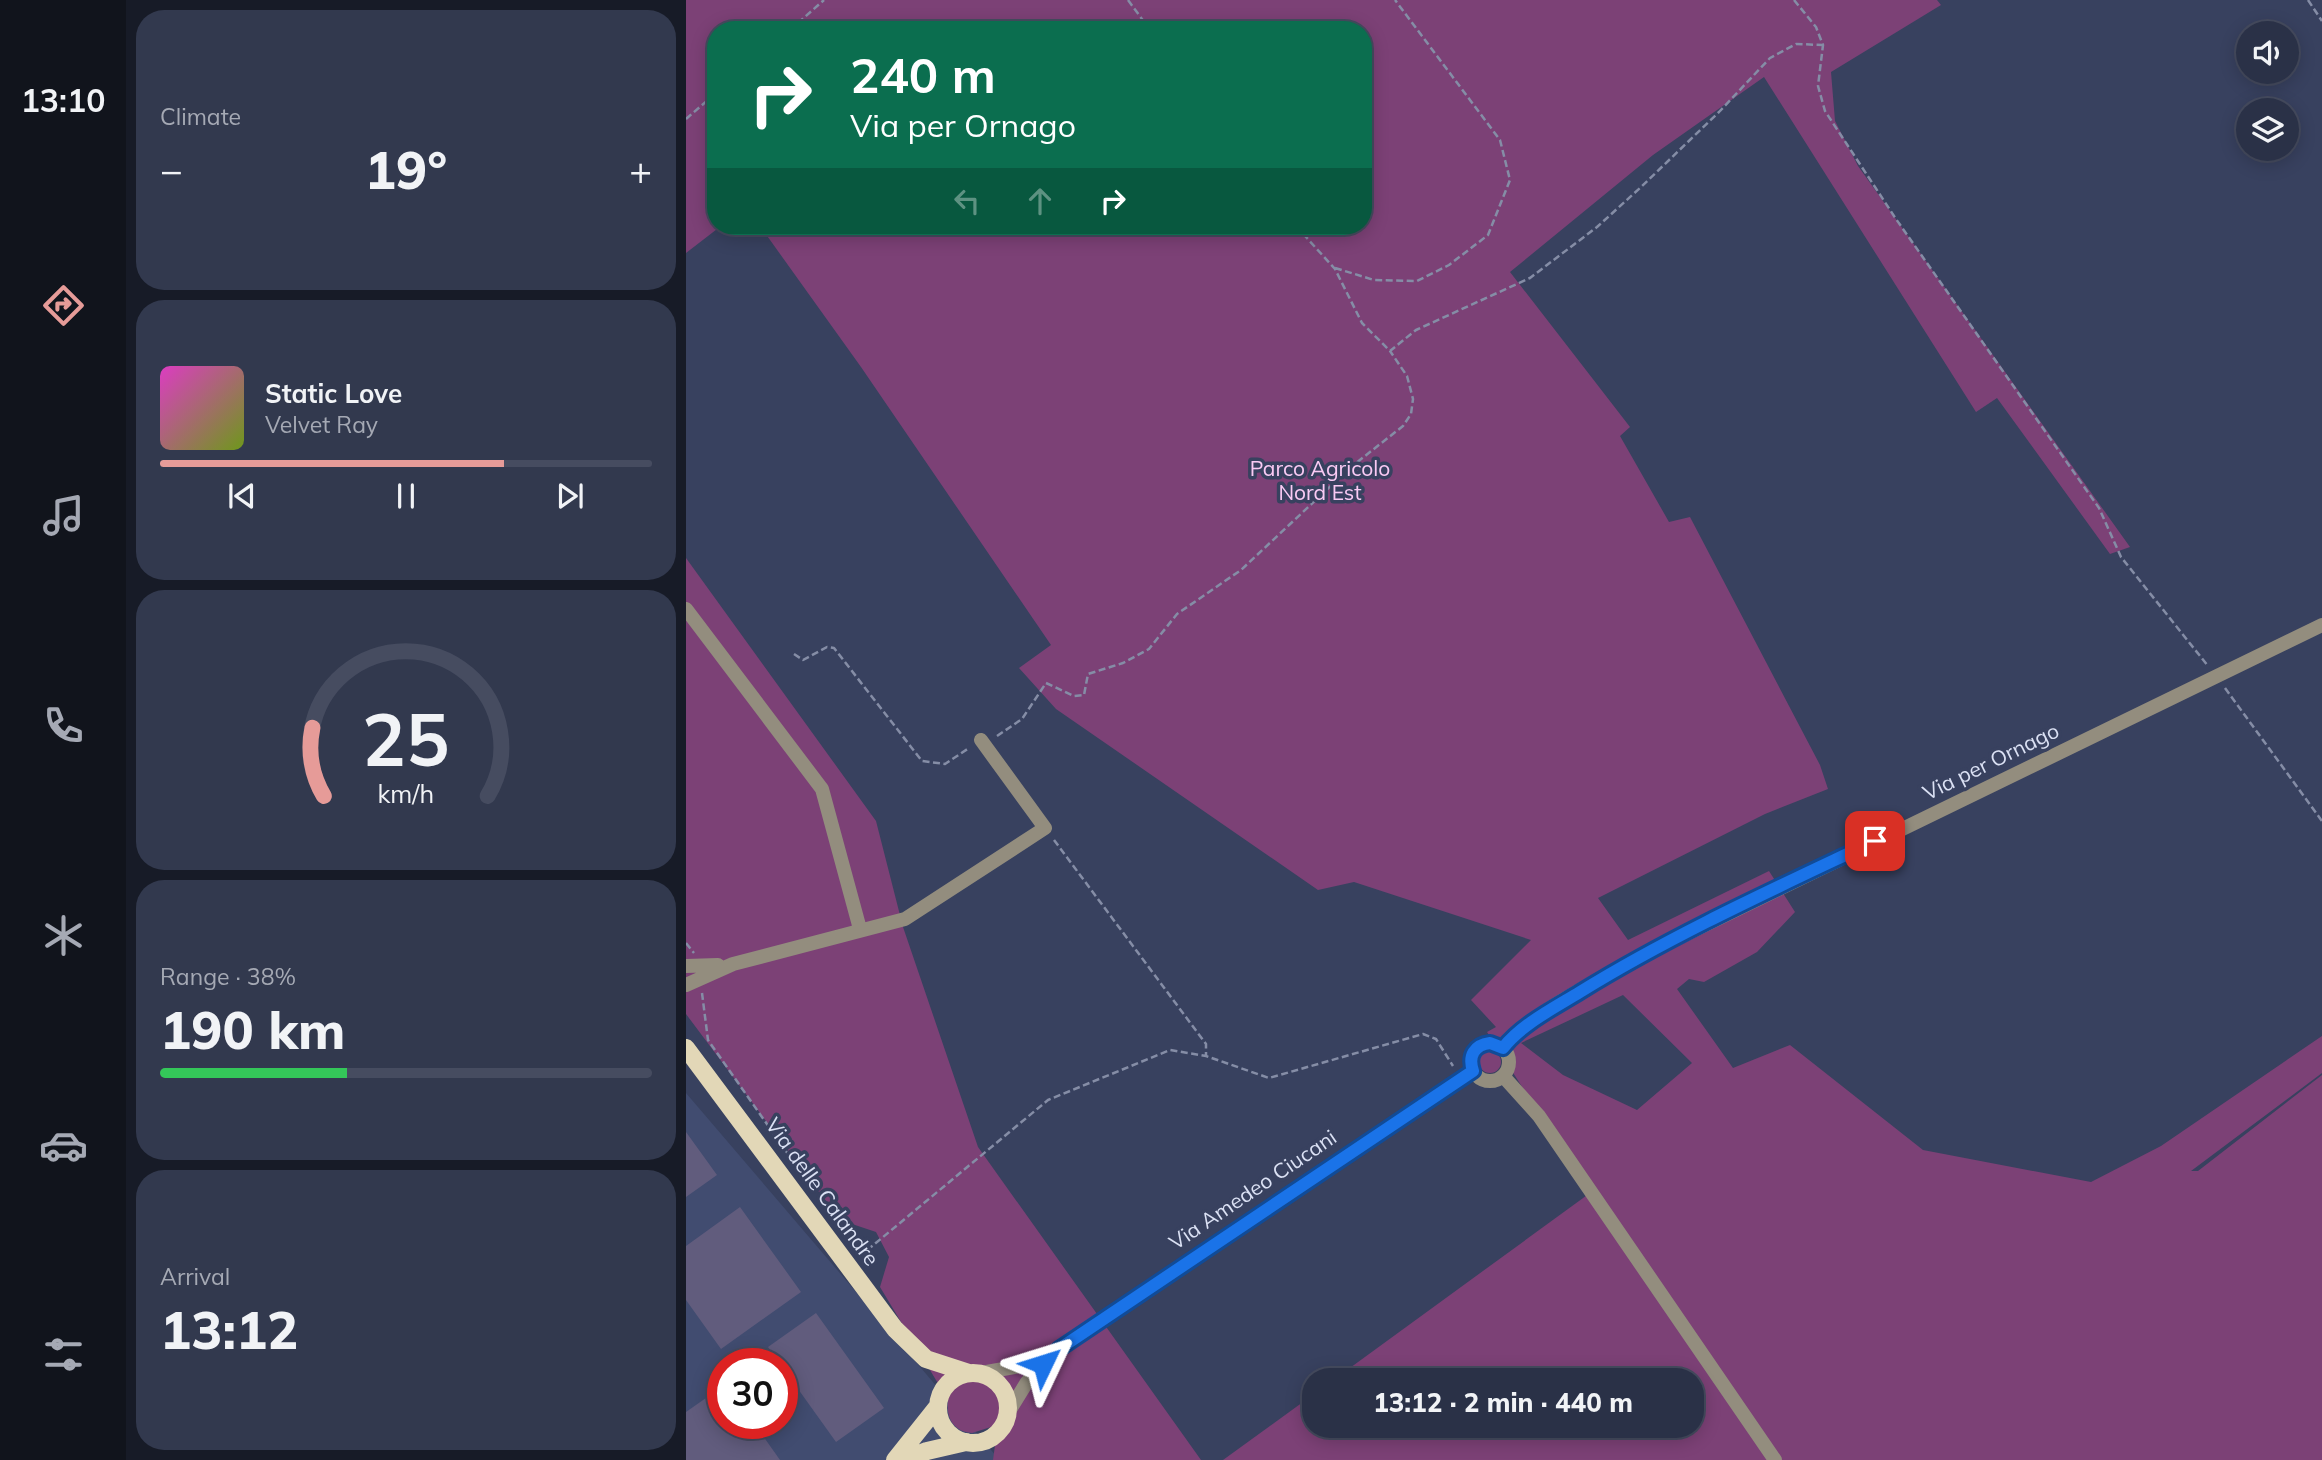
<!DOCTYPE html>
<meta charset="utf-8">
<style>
body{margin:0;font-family:Mulish,sans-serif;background:#32394e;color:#f1f3f6;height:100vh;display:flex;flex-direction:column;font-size:26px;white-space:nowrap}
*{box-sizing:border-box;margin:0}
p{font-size:23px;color:#a5a9b4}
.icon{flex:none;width:38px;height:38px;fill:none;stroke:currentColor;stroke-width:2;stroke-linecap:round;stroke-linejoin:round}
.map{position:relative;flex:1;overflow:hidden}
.drawer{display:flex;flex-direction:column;gap:10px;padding:10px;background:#171b27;width:560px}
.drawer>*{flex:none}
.hud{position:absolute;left:21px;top:21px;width:665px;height:214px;border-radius:28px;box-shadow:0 4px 18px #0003,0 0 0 2px #464c60;background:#0b6e4f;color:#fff;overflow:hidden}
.controls{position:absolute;left:1550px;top:21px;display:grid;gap:14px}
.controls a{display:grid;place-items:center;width:63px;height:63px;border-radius:50%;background:#2a3147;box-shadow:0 4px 18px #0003,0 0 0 2px #464c60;font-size:35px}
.speed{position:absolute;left:21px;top:1348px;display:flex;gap:14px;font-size:35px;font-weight:700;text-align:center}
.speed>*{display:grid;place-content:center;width:91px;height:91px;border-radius:50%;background:#2a3147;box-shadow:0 4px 18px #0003,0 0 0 2px #464c60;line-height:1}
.speed .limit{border:10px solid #d22;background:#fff;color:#111}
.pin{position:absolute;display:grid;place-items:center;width:60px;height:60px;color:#fff;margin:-30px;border-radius:14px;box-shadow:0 4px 10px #0006}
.me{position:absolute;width:77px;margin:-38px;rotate:49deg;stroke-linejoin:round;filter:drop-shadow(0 0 5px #0008)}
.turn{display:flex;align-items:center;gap:24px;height:147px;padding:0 28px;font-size:32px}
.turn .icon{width:91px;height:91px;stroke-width:2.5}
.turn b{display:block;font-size:49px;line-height:60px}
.lanes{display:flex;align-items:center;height:66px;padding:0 28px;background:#0003;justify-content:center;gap:35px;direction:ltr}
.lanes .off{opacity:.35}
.big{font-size:52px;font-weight:800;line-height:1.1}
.drawer .card{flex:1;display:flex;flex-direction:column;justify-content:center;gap:10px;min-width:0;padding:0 24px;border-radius:28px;background:#32394e}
.drawer .dial{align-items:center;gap:0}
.dial svg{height:182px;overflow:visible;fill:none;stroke:#464c60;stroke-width:7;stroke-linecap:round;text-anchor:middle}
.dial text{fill:#f1f3f6;stroke:none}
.song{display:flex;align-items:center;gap:21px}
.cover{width:84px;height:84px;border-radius:10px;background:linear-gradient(135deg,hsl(310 70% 55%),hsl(80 70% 35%))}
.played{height:7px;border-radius:4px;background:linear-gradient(90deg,#e69b98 70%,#464c60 70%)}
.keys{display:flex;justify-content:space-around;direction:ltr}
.heat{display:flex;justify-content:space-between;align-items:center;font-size:38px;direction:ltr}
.charge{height:10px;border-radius:5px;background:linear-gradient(90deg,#34c759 38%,#464c60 0)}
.trip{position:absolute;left:616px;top:1368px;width:402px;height:70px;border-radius:28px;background:#2a3147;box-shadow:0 4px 18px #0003,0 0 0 2px #464c60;font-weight:800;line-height:70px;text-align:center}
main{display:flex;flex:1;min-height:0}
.tab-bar{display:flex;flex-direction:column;width:126px;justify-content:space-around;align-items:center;background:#11141c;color:#a5a9b4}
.tab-bar .icon{width:49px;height:49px}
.tab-bar .on{color:#e69b98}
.tab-bar b{font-size:32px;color:#f1f3f6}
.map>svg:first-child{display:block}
</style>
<main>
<nav class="tab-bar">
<b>13:10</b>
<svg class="icon on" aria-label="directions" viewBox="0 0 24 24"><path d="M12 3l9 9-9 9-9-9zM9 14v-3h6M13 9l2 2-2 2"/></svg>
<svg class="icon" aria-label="music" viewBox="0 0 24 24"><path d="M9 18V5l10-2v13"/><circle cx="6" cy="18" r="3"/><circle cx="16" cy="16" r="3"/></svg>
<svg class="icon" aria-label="phone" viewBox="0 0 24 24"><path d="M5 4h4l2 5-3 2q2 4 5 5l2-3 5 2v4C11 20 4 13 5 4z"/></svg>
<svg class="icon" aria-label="climate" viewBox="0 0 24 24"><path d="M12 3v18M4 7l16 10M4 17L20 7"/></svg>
<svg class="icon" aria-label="car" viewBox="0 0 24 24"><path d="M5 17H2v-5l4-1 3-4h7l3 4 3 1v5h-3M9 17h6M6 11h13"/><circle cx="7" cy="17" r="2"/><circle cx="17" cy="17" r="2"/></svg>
<svg class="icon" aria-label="filters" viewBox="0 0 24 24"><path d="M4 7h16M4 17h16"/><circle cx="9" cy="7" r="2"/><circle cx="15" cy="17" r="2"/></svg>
</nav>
<section class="drawer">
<div class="card"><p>Climate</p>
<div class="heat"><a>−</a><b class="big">19°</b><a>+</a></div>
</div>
<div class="card">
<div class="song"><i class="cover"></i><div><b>Static Love</b><p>Velvet Ray</p></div></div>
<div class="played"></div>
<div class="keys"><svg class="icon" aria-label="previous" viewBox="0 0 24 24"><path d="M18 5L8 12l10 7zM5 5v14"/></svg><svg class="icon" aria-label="pause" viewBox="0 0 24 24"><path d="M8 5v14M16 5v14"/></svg><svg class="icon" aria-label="next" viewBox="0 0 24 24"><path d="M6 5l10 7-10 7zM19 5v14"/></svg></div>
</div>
<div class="card dial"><svg viewBox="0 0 100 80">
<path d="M14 69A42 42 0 1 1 86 69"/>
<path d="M14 69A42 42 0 0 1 9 39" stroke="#e69b98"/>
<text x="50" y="56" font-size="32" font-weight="700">25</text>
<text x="50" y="72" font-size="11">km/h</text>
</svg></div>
<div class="card"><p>Range · 38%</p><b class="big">190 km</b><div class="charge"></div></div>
<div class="card"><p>Arrival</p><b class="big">13:12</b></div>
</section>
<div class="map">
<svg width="1636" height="1460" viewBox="0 0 1636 1460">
<rect width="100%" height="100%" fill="#38415f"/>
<path fill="#414c70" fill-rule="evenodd" d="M0,1093L311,1457L313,1460H0ZM37,1363H96V1423H37Z"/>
<path fill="#7c4176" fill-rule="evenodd" d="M0,0H1251L1255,5L1145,72L1149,121L1172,166L1444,547L1424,554L1311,398L1290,412L1078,77L967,155L824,272L944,427L934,436L983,522L1004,517L1134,765L1142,789L1079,814L912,898L942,940L1083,871L1109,912L1071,952L1018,982L1003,979L991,989L1047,1068L1104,1045L1237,1150L1405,1182L1475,1146L1636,1036V1073L1505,1171H1512L1636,1075V1460H537L628,1394V1426H1006V1381H646L904,1193L801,1032L810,1027L785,1000L845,940L668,882L632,890L370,709L333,668L365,645L175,367L74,226H677V30H30V226H35L0,253ZM937,995L1006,1063L951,1110L877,1075L835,1043Z
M0,558L190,821L217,927L292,1147L515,1460H307L310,1438L305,1427L286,1433C267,1431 260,1418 262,1400L194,1287L203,1257L190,1232L154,1220L0,1014Z
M793 1062a11 11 0 1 1 22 0a11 11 0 1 1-22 0Z"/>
<path fill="#615c7d" d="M0,1132L31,1175L0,1197Z
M54,1207L115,1292L35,1349L0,1300V1246Z
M130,1313L198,1408L150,1442L82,1347Z
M37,1386V1423H68L94,1460H0V1412Z"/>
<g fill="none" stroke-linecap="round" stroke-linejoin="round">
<path stroke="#858da6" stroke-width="2.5" stroke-dasharray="7 3.5" stroke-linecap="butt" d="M442,0L464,30
M1108,0L1130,27L1137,45L1132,86L1139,111L1210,219L1413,508L1435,557L1522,666
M1622,0L1636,21
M104,30L138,0
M0,119L30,93
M610,226L649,269L676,323L704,351L730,330L844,278L911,227L954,188L1033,112L1084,58L1110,44L1137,45
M649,268L688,280L731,281L763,265L802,235L824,180L814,140L709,0
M108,654L117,660L141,647L148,648L236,761L259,764L283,748
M1539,688L1636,821
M311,736L336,719L360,683L388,696L398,695L402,674L437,663L463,649L491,614L555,570L665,467L717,426L725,414L727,399L721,376L704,351
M368,840L520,1044V1056
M0,943L8,953
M16,993L22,1040L123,1184
M173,1257L362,1100L484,1050L520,1056L583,1078L737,1034L750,1039L767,1066"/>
<path stroke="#938d7e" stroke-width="14" d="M0,609L136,789L174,929
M0,966L32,965
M0,985L47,964L219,919L359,828L295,740
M785 1062a19 19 0 1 1 38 0a19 19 0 1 1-38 0Z
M817,1048C848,1011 902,987 943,962L1636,625
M817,1076L853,1116L1089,1460
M295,1373L339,1365L373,1349L787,1071
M322,1413L341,1382L362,1360"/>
<path stroke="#e2d7b7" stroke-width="18" d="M0,1048L209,1329L240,1359L283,1373
M252 1408a35 35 0 1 1 70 0a35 35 0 1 1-70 0Z
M209,1460L252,1406
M218,1460L241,1451L280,1442"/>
</g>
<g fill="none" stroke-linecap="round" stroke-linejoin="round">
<defs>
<path id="route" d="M357,1364L373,1349L787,1071C782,1056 788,1045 804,1043L817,1048C836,1024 868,1008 894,992C988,934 1090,888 1189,841"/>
</defs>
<use href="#route" stroke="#114b97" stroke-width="18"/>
<use href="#route" stroke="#1a73e8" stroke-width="12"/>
</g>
<g text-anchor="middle" stroke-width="7" stroke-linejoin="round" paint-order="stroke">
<g font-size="21" fill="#facaf4" stroke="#38415f">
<text x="634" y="476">Parco Agricolo<tspan x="634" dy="24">Nord Est</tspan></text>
</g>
<g font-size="21" fill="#dbe1f4" stroke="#38415f">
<text transform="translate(1305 762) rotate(-26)" y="7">Via per Ornago</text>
<text transform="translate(567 1190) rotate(-34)" y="7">Via Amedeo Ciucani</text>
<text transform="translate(136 1192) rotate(54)" y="7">Via delle Calandre</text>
</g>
</g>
</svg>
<div class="controls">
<a><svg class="icon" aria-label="sound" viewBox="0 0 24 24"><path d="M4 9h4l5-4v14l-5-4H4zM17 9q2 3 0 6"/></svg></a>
<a><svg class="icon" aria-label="layers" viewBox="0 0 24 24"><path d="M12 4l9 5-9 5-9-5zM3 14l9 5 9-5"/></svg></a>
</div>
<div class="speed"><div class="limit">30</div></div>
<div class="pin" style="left:1189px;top:841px;background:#d93025"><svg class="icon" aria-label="arrive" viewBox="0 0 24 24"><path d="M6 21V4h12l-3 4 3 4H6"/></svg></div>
<svg class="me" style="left:357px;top:1364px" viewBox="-20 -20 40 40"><path d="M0-17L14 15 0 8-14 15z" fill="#1a73e8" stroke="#fff" stroke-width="4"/></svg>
<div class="trip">13:12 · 2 min · 440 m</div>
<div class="hud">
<div class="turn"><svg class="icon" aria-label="right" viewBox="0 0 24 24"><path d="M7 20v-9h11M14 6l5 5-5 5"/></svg><div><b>240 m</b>Via per Ornago</div></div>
<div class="lanes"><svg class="icon off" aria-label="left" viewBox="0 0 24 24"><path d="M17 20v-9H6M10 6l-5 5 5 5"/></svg><svg class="icon off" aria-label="ahead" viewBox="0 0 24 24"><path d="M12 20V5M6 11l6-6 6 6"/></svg><svg class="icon" aria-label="right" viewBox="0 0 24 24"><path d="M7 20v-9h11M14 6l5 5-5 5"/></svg></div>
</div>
</div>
</main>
